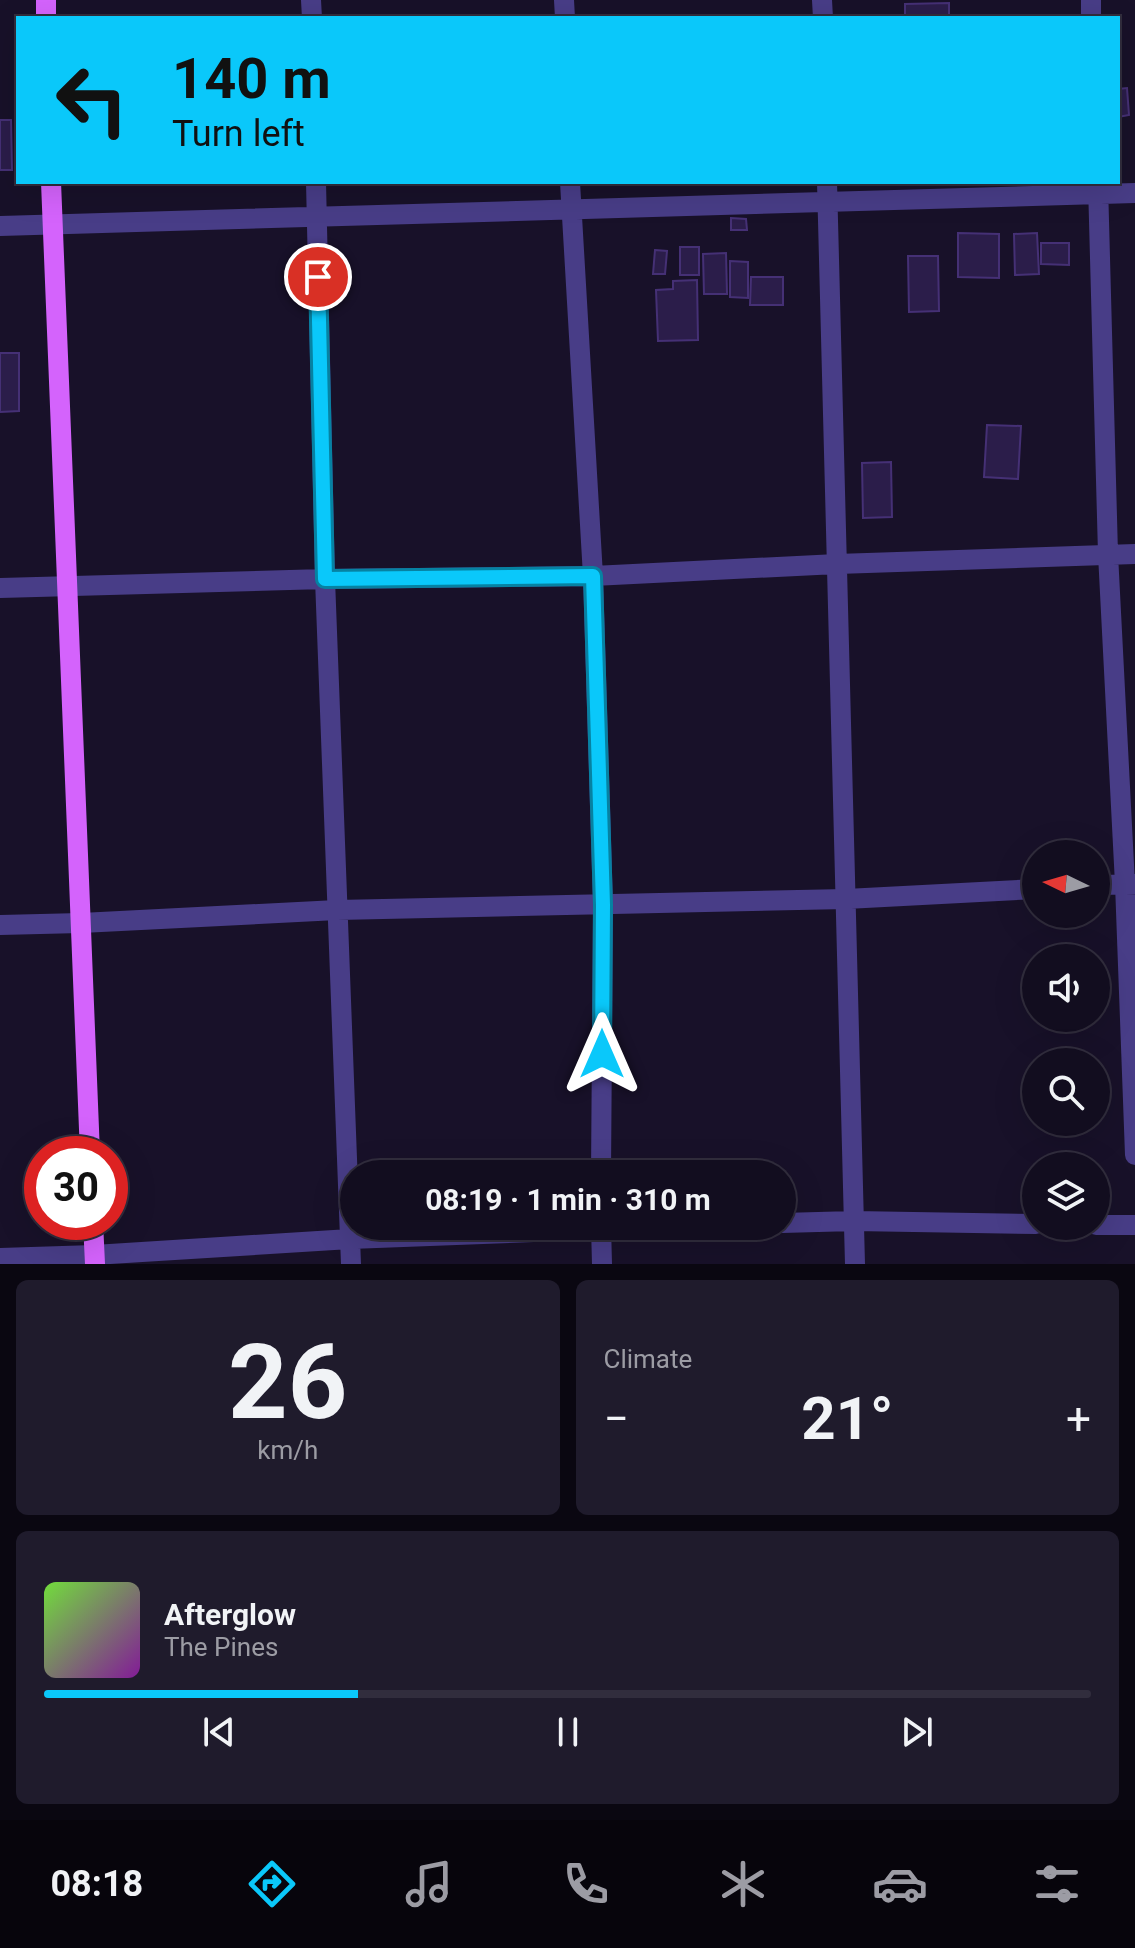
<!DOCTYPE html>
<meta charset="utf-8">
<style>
body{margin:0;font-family:Roboto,sans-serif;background:#1f1b2c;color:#f1f3f6;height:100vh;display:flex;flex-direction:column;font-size:30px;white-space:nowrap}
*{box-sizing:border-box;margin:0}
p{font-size:26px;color:#9c9ca4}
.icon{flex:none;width:44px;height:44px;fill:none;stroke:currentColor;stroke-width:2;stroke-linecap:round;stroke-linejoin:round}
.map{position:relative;height:1264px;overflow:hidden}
.details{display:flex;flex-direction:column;gap:16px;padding:16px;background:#0a0711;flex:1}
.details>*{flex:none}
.hud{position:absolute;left:16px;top:16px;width:1104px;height:168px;border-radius:0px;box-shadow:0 8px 32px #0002,0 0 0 2px #312d3d;background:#0ac8fa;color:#111;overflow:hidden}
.needle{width:52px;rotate:275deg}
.tools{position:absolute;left:1022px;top:840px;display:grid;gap:16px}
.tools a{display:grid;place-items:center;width:88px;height:88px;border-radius:50%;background:#120d1f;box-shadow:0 8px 32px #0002,0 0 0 2px #312d3d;font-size:40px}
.speed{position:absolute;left:24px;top:1136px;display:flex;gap:16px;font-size:40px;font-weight:700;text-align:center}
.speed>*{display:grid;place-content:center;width:104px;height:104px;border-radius:50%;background:#120d1f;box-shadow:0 8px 32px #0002,0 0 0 2px #312d3d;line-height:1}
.speed .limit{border:12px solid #d22;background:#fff;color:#111}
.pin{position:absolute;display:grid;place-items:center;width:68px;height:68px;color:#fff;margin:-34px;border:4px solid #fff;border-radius:50%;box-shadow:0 2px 8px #0007}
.me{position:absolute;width:88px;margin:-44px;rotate:0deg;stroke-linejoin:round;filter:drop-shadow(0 0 6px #0008)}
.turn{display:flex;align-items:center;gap:28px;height:168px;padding:0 24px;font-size:36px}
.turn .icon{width:104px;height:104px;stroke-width:2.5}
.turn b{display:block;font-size:56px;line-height:68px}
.big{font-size:60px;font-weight:700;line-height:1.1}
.details .card{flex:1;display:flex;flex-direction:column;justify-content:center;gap:12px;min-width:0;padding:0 28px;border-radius:12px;background:#1f1b2c}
.details .dial{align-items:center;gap:0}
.dial b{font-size:104px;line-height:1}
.song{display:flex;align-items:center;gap:24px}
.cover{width:96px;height:96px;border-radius:12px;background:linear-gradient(135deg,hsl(100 70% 55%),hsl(290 70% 35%))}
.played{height:8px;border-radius:4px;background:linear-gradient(90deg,#0ac8fa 30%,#312d3d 30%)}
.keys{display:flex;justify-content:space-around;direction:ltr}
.heat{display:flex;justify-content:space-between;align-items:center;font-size:44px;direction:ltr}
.details .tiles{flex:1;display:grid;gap:16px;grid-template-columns:1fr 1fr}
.card:last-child{grid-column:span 2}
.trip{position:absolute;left:340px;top:1160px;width:456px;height:80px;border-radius:40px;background:#120d1f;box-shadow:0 8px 32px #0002,0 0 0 2px #312d3d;font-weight:700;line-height:80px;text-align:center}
.dock{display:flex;height:128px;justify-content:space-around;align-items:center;background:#07050c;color:#9c9ca4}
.dock .icon{width:56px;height:56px}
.dock .current{color:#0ac8fa}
.dock b{font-size:36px;color:#f1f3f6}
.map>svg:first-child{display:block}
</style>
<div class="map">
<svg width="1135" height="1264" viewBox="0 0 1135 1264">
<rect width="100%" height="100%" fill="#181129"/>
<path fill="#2b1d4a" stroke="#453075" stroke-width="2" d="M949,3V18H905V4Z
M1127,88L1129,115L1118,117V89Z
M0,120H11L12,170H0Z
M731,218L746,219L747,230H731Z
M958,233L999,234V278L958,277Z
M1037,233L1039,274L1015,275L1014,234Z
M1041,243H1069V265L1041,264Z
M680,247H699V275H680Z
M655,250L667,251L665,274H653Z
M726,253L727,294H704L703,254Z
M908,256H938L939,311L909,312Z
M730,261L748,262V298L730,297Z
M751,277H783V305H750Z
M697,280L698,340L658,341L656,290L673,289V281Z
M0,353H19V411L0,412Z
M987,425L1021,426L1018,479L984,477Z
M891,462L892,517L863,518L862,463Z"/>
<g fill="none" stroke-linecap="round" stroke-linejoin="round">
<path stroke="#483d87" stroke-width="20" d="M311,0L312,18
M564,0L565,18
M822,0L823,18
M1091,0V18
M316,182L325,579L351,1264
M570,182L593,576L603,905L601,1174
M827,182L855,1264
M1098,184L1108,554L1125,884L1135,1155
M0,226L1135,193
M0,588L325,579L593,576L837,564L1135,554
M1096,885L1135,884
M0,925L81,923L337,910L846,899L1036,889
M782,1223L854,1221L1036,1224
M1096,1225H1135
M601,1226L602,1264
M0,1258L94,1255L350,1239L690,1226"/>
<path stroke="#d463fc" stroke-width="20" d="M46,0V18
M51,182L90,1154
M93,1222L95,1264"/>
</g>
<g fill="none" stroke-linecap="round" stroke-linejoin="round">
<defs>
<path id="route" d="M318,277L325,579L593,576L603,905L602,1054"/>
</defs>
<use href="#route" stroke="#0682a2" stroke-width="20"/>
<use href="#route" stroke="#0ac8fa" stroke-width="14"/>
</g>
</svg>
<div class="tools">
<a><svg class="needle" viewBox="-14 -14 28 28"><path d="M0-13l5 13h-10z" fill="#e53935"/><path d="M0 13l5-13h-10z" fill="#9c9ca4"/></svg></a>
<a><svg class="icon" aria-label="sound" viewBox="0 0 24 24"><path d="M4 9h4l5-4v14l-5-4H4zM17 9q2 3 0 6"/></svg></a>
<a><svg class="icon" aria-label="search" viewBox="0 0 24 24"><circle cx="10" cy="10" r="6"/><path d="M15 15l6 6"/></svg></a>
<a><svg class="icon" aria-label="layers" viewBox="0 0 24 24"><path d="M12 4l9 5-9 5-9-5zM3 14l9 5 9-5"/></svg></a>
</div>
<div class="speed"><div class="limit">30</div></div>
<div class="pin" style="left:318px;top:277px;background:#d93025"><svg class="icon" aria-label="arrive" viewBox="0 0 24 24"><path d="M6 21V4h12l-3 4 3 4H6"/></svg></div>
<svg class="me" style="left:602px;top:1054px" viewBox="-20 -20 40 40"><path d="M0-17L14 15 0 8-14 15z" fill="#0ac8fa" stroke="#fff" stroke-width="4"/></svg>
<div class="trip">08:19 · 1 min · 310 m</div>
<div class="hud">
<div class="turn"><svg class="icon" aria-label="left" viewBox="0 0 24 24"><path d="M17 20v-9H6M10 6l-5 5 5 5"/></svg><div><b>140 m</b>Turn left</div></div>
</div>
</div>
<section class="details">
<div class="tiles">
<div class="card dial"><b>26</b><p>km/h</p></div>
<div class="card"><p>Climate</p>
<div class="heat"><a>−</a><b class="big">21°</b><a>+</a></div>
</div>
<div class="card">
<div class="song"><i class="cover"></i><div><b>Afterglow</b><p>The Pines</p></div></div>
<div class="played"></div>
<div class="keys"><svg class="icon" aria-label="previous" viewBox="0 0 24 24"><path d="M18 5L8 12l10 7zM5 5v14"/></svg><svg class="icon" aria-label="pause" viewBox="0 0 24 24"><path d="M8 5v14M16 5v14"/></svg><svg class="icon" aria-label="next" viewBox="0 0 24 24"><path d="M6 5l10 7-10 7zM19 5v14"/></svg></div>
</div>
</div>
</section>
<nav class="dock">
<b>08:18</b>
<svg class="icon current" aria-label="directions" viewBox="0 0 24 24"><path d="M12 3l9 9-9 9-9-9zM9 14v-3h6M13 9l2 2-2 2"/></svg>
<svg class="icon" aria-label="music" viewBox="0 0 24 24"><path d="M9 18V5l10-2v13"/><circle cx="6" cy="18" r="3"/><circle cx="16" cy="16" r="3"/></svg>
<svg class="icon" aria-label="phone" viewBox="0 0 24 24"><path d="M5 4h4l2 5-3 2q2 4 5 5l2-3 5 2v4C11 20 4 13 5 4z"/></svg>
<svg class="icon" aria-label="climate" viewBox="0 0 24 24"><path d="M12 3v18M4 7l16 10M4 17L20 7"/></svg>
<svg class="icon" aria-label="car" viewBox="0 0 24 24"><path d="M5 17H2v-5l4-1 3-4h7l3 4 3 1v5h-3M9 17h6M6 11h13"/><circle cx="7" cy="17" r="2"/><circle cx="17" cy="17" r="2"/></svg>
<svg class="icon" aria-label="filters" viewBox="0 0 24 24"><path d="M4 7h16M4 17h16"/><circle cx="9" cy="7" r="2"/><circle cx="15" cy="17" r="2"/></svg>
</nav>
